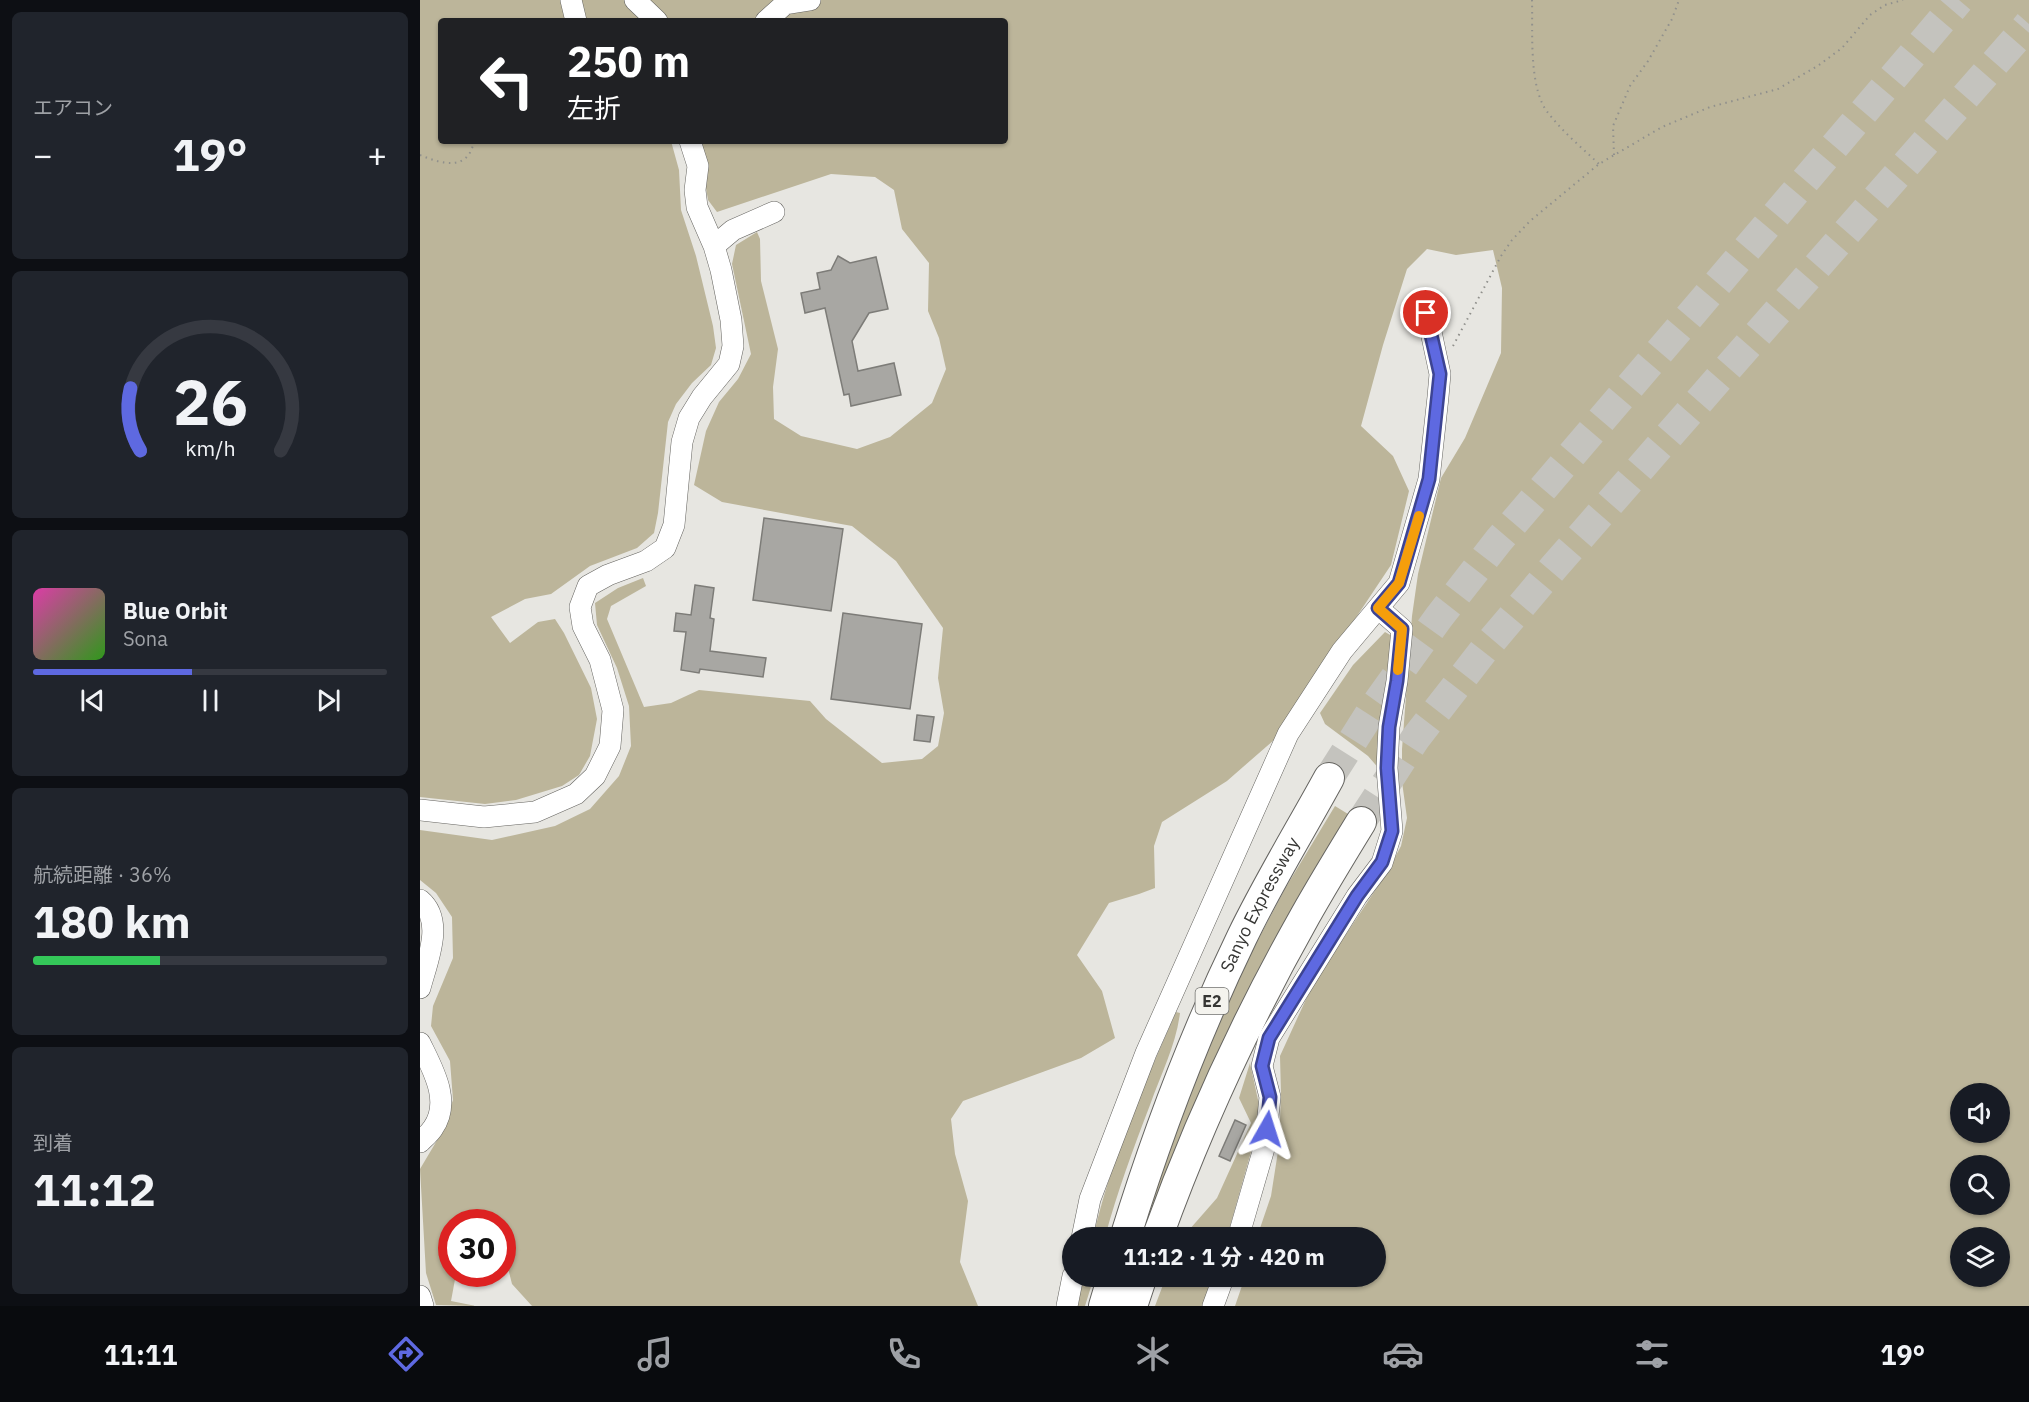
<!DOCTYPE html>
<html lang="ja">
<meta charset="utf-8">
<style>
body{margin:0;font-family:"IBM Plex Sans","Noto Sans JP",sans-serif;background:#20242c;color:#f1f3f6;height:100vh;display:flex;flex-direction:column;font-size:22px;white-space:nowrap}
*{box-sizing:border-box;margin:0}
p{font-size:20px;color:#9ea1a6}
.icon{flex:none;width:33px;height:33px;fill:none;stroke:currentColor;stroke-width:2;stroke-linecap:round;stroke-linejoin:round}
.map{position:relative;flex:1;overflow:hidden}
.panel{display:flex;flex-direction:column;gap:12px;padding:12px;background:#0d0f14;width:420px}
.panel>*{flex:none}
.hud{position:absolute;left:18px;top:18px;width:570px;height:126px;border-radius:6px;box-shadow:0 2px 4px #0004;background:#202124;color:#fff;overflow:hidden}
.buttons{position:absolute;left:1530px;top:1083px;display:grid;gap:12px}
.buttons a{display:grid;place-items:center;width:60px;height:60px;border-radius:50%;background:#171b24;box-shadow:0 2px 4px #0004;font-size:30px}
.speed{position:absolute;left:18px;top:1209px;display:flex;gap:12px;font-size:30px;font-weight:700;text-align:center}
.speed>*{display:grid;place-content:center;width:78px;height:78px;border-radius:50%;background:#171b24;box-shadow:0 2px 4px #0004;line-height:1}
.speed .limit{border:9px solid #d22;background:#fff;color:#111}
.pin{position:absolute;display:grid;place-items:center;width:51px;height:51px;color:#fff;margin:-26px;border:3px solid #fff;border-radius:50%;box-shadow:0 2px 6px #0007}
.me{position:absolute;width:66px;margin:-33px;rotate:6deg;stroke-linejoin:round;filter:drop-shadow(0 0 4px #0008)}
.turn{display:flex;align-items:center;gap:21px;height:126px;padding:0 30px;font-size:27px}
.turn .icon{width:78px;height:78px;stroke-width:2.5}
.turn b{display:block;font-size:42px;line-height:51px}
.big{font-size:45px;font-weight:700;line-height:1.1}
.panel .card{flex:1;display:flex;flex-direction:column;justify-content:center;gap:9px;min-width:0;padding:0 21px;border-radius:9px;background:#20242c}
.panel .dial{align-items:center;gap:0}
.dial svg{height:156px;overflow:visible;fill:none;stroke:#363941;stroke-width:7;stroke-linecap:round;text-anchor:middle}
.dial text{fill:#f1f3f6;stroke:none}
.song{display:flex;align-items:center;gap:18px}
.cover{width:72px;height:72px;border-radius:9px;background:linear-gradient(135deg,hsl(320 70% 55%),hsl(110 70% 35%))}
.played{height:6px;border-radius:3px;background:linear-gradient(90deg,#5e69e1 45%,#363941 45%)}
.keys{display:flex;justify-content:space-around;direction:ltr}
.heat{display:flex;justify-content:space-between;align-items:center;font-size:33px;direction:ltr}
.charge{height:9px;border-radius:4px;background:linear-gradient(90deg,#34c759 36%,#363941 0)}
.trip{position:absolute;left:642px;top:1227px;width:324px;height:60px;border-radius:30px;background:#171b24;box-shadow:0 2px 4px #0004;font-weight:700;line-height:60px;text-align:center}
.tab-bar{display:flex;height:96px;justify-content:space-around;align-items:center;background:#090b0e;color:#9ea1a6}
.tab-bar .icon{width:42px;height:42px}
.tab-bar .on{color:#5e69e1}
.tab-bar b{font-size:27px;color:#f1f3f6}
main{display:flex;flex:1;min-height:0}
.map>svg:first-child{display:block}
</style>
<main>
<section class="panel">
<div class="card"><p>エアコン</p>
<div class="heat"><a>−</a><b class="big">19°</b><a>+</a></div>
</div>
<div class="card dial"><svg viewBox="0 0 100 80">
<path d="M14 69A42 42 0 1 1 86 69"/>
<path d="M14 69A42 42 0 0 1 9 37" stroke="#5e69e1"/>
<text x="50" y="56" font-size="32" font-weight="700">26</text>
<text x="50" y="72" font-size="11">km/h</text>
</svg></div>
<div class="card">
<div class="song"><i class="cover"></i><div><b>Blue Orbit</b><p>Sona</p></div></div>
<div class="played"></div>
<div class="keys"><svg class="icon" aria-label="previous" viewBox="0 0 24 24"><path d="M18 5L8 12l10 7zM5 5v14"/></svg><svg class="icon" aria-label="pause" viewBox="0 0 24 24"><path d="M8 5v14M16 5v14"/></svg><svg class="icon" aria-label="next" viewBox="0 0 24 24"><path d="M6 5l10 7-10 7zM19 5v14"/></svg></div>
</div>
<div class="card"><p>航続距離 · 36%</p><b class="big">180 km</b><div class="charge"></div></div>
<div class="card"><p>到着</p><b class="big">11:12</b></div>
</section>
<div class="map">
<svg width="1609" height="1306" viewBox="0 0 1609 1306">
<rect width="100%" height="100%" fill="#e7e6e1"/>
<path fill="#bcb59a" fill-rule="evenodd" d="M0,0H1609V1306H815L825,1277L956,1276V1238L837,1237L851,1196L859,1145L861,1095L860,1056L893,984L966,874L981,846L987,818L982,782V749L992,616L998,574L1021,478L1045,438L1081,353L1082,288L1073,250L1036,255L1007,249L987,269L963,345L941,426L973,456L989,491L971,565L855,739L807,781L742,822L734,846L735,888L719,894L689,903L657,955L682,991L695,1038L661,1058L543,1101L531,1119L535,1154L548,1201L540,1262L558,1306H112L92,1284L87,1264H83L82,1222H32V1274H36L31,1301L56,1306L16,1305L6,1273L0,1169L19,1137L33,1100L30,1061L11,1026L13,1006L33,958L32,917L16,893L0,880V830L72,840L135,826L170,809L199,776L211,746L209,706L197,668L177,625L175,603L198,588L223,578L226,586L191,606L187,619L224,707L251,703L279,690L390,701L406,719L462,763L502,759L518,746L524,713L518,678L523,628L476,561L432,526L302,502L274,485L286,431L299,402L318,379L331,354L312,264L316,245L337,232L340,239L341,281L358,349L353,387L354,419L381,436L437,449L470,437L512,403L526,369L519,338L508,311L509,263L482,229L474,190L455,177L411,174L297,212L288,200L281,158L275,141H585V21H21V141H251L259,170L261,210L276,256L293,326L296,348L291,365L272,383L256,404L248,422L238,513L234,533L217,548L170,566L131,594L105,599L71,617L90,643L118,622L135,619L144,633L171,688L177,719L170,756L159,775L142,786L96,800L65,804L0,797ZM1540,1094H1580V1132H1540ZM1540,1166H1580V1204H1540ZM1540,1238H1580V1276H1540Z
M965,632L972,636L961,771L948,756L905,724L900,713L933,665Z
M915,806L928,814L726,1237L717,1238L759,1114L817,979L866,887Z
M756,1012L760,1013C756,1045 741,1074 730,1105C713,1149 697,1193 685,1237L673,1238C691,1159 724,1085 756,1012Z
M830,1063L840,1109L833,1145L807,1237L762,1238L797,1198L831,1123L819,1098Z
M664,1277H674L665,1306H656Z
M746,1277H794L785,1306H735Z"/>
<path fill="#a8a7a3" stroke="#7d7c78" stroke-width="1.5" d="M418,256L430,263L456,257L468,309L449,313L432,341L438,371L474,363L481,395L431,406L429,394L424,395L405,308L385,313L381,293L400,289L397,273L411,270Z
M344,518L423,529L411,611L333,600Z
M275,585L294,588L290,618L294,619L290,651L346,658L343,677L280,669L279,673L261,670L266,632L254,631L256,613L271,615Z
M423,613L502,624L490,709L411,699Z
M497,715L514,717L510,742L494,740Z
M815,1120L826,1125L810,1161L799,1156Z"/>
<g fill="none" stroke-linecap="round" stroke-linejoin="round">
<path stroke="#c4c3be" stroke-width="30" stroke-dasharray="30 15" stroke-linecap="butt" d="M909,778L954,707L1019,617L1079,540L1539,0
M941,822L995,739L1064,650L1134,567L1609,24"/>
<defs>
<path id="minor" d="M151,0L156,21
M215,0L237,21
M346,21L365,4L390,0
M294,246L313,230L354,212
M0,810L64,817L115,812L156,794L175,776L190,746L193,710L180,660L163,626L160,607L168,586L188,575L226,561L245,548L254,525L262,442L269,418L282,397L309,364L313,346L311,320L301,270L294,246L277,207L275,190L278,166L270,141
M0,900C25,921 7,961 0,988
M0,1043C12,1068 32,1101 13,1128C10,1133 4,1138 0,1142
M662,1238L670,1199L726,1053L868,734L922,651L979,583L1009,479L1018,397L1020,374L1007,313
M818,1238L845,1145L850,1097L842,1066L849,1038L937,896L962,863L972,831L967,768L969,727L977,681L982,629L958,608
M0,1296L3,1306
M647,1306L653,1276
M793,1306L804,1276"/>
<g id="highway">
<path id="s1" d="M705,1238C737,1134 775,1034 822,937C848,883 880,831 909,778"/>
<path d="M737,1238C777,1127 827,1019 885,916C903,884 922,853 941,822"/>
<path d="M684,1306L693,1276"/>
<path d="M712,1306L722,1276"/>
</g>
</defs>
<use href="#minor" stroke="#656460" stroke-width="22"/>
<use href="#highway" stroke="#656460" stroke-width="32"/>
<path stroke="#90908c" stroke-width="2" stroke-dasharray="1.5 4.5" stroke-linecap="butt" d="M1112,0C1113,31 1108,90 1129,114C1143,132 1162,148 1179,164
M0,155C22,164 48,172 54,141
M1194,155L1193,126L1210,86L1228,61L1252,19L1259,0
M1033,346L1081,256L1092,240L1110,221L1179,164L1242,127L1290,107L1358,89L1399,65L1422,48L1450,15L1465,5L1483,0"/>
<use href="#minor" stroke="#fff" stroke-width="21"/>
<use href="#highway" stroke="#fff" stroke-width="30"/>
</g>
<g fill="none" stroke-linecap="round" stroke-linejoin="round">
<defs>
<path id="route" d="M847,1129L850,1097L842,1066L849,1038L937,896L962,862L972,831L967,768L969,727L977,681L982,629L958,608L979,583L1009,479L1020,374L1006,313"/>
</defs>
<use href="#route" stroke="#3d4492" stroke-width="15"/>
<use href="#route" stroke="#5e69e1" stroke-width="10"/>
<path stroke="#f59e0b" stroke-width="10" d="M978,670L982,629L958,608L979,583L999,516"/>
</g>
<g text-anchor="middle" stroke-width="4.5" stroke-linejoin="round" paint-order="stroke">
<rect fill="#f4f3ee" stroke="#6f6f6c" stroke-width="1.5" x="775.5" y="988" width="33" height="26" rx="4.5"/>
<g font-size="16" font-weight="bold" fill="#363634">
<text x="792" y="1007">E2</text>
</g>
<g font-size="18" fill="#363634" stroke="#f4f3ee">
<text dy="6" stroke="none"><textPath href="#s1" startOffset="360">Sanyo Expressway</textPath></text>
</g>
</g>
</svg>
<div class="buttons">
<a><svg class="icon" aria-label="sound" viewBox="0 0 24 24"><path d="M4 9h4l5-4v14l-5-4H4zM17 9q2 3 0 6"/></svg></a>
<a><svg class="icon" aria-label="search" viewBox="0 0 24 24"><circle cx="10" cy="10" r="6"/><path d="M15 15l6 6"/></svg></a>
<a><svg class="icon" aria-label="layers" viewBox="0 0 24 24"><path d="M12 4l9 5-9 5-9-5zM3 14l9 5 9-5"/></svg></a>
</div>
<div class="speed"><div class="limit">30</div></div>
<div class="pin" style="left:1006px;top:313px;background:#d93025"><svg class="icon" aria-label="arrive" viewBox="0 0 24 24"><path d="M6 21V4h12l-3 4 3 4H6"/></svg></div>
<svg class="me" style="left:847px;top:1129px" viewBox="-20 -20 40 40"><path d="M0-17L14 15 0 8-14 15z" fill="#5e69e1" stroke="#fff" stroke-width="4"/></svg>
<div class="trip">11:12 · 1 分 · 420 m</div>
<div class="hud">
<div class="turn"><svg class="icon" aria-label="left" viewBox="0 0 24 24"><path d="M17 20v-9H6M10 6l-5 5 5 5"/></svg><div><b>250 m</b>左折</div></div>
</div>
</div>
</main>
<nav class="tab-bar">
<b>11:11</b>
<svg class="icon on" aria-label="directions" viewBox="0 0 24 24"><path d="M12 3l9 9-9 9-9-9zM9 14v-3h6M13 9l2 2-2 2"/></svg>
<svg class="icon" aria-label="music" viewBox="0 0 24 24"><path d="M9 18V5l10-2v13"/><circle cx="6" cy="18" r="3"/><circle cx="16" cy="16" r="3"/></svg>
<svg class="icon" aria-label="phone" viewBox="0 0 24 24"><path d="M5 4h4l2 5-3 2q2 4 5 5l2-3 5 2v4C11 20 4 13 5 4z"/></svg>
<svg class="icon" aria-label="climate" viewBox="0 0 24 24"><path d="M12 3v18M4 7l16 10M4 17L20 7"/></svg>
<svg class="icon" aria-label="car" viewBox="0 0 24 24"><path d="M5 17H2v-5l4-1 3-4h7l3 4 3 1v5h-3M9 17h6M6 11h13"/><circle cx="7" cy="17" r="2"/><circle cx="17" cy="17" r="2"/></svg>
<svg class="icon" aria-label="filters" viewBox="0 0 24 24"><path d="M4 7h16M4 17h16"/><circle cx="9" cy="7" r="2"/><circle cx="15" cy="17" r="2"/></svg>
<b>19°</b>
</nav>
